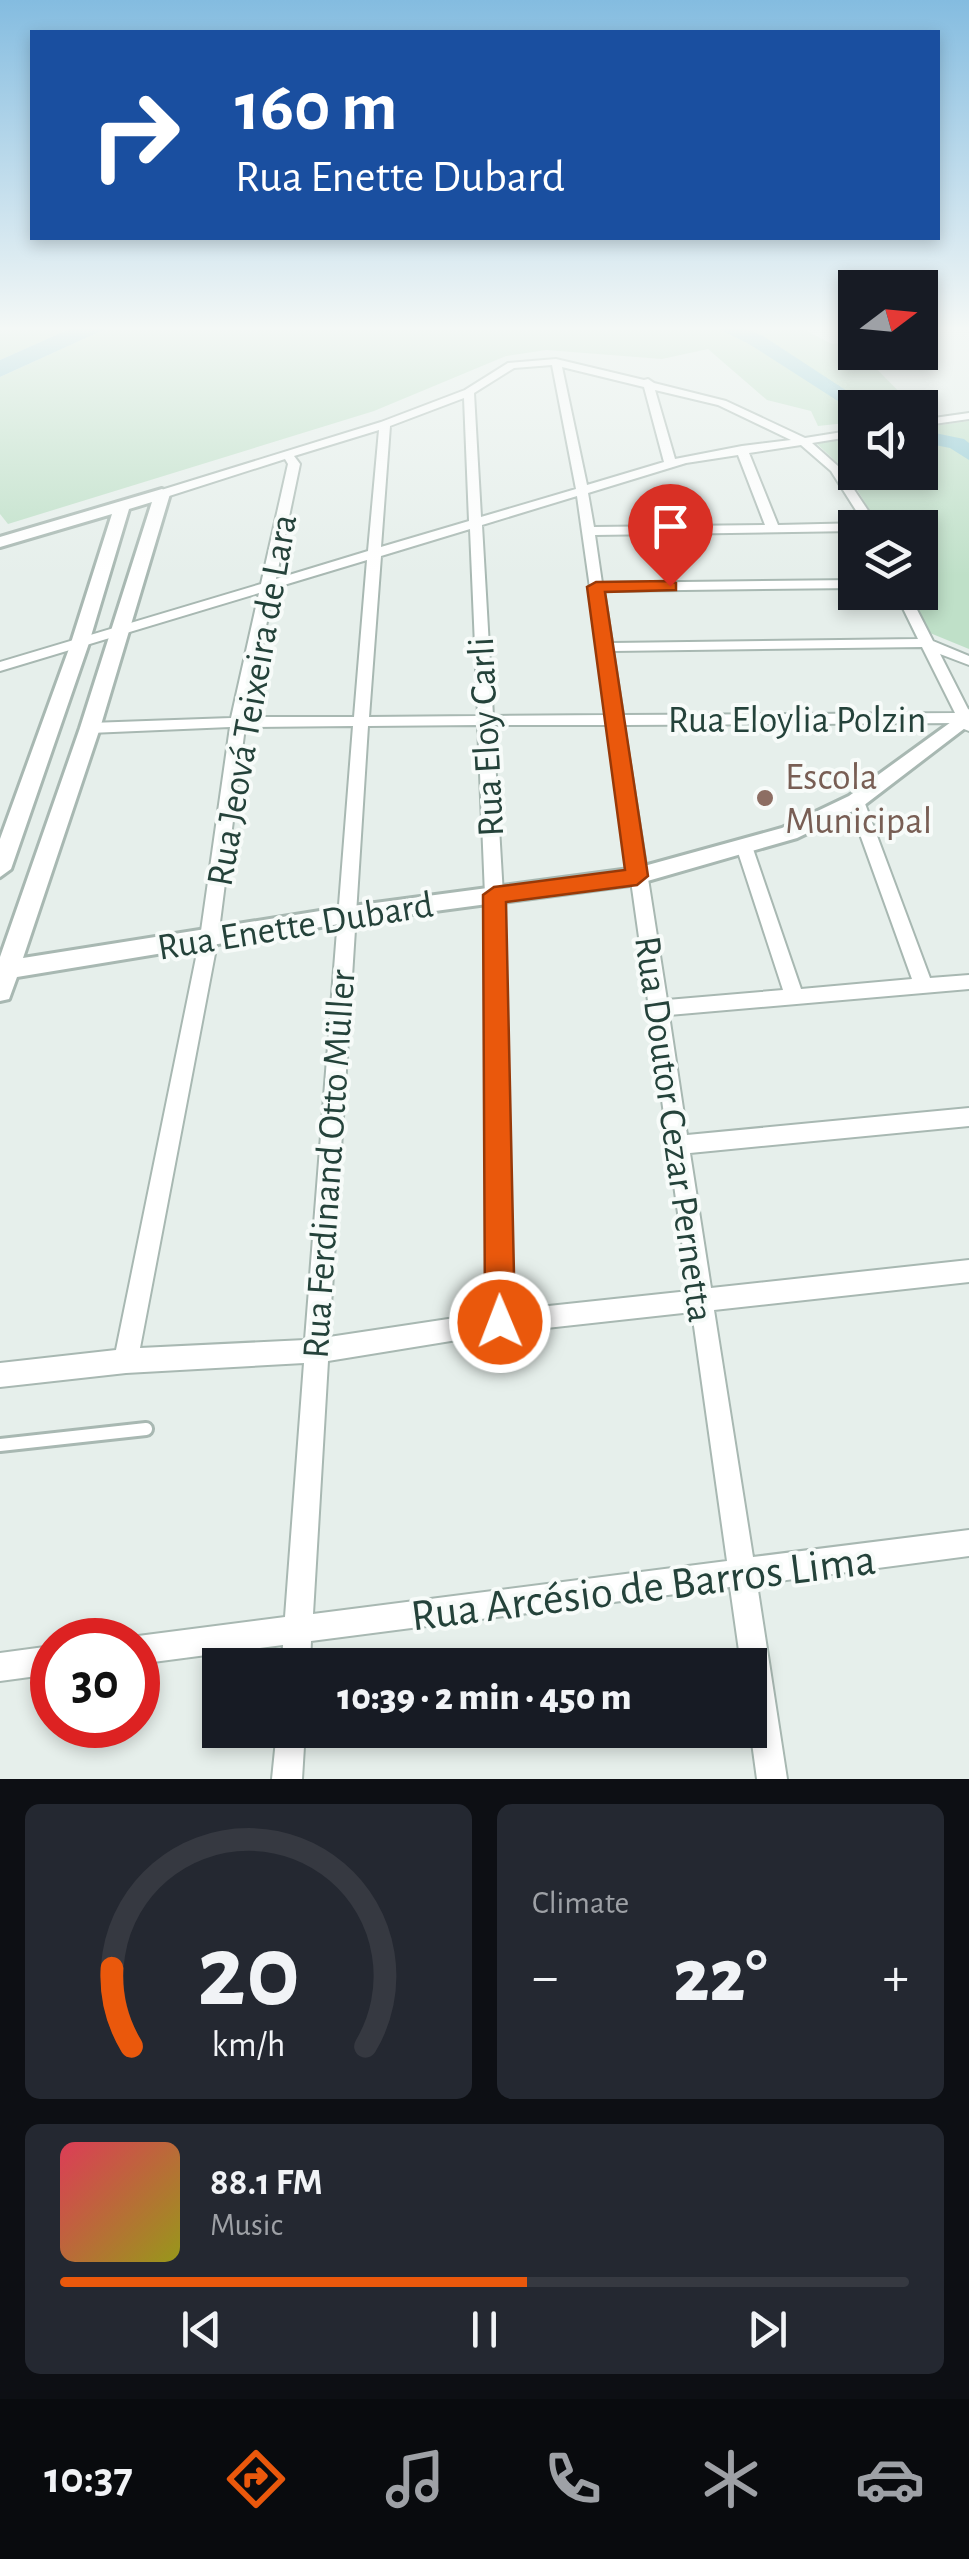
<!DOCTYPE html>
<meta charset="utf-8">
<style>
body{margin:0;font-family:"Alegreya Sans",sans-serif;background:#242831;color:#f1f3f6;height:100vh;display:flex;flex-direction:column;font-size:38px;white-space:nowrap}
*{box-sizing:border-box;margin:0}
p{font-size:32px;color:#9ea1a6}
.icon{flex:none;width:55px;height:55px;fill:none;stroke:currentColor;stroke-width:2;stroke-linecap:round;stroke-linejoin:round}
.map{position:relative;height:1779px;overflow:hidden}
.panel{display:flex;flex-direction:column;gap:25px;padding:25px;background:#0d0f14;flex:1}
.panel>*{flex:none}
.hud{position:absolute;left:30px;top:30px;width:910px;height:210px;border-radius:0px;box-shadow:0 5px 15px #0003;background:#1a4fa0;color:#fff;overflow:hidden}
.needle{width:65px;rotate:74deg}
.buttons{position:absolute;left:838px;top:270px;display:grid;gap:20px}
.buttons a{display:grid;place-items:center;width:100px;height:100px;border-radius:0px;background:#171b24;box-shadow:0 5px 15px #0003;font-size:50px}
.speed{position:absolute;left:30px;top:1618px;display:flex;gap:20px;font-size:50px;font-weight:700;text-align:center}
.speed>*{display:grid;place-content:center;width:130px;height:130px;border-radius:50%;background:#171b24;box-shadow:0 5px 15px #0003;line-height:1}
.speed .limit{border:15px solid #d22;background:#fff;color:#111}
.pin{position:absolute;display:grid;place-items:center;width:85px;height:85px;color:#fff;margin:-102px -42px;border-radius:50% 50% 50% 0;rotate:-45deg;box-shadow:0 0 10px #0007}
.pin .icon{rotate:45deg}
.me{position:absolute;width:110px;margin:-55px;rotate:359deg;stroke-linejoin:round;filter:drop-shadow(0 0 8px #0008)}
.turn{display:flex;align-items:center;gap:35px;height:210px;padding:0 40px;font-size:45px}
.turn .icon{width:130px;height:130px;stroke-width:2.5}
.turn b{display:block;font-size:70px;line-height:85px}
.big{font-size:75px;font-weight:800;line-height:1.1}
.panel .tile{flex:1;display:flex;flex-direction:column;justify-content:center;gap:15px;min-width:0;padding:0 35px;border-radius:15px;background:#242831}
.panel .dial{align-items:center;gap:0}
.dial svg{height:260px;overflow:visible;fill:none;stroke:#363941;stroke-width:7;stroke-linecap:round;text-anchor:middle}
.dial text{fill:#f1f3f6;stroke:none}
.song{display:flex;align-items:center;gap:30px}
.cover{width:120px;height:120px;border-radius:15px;background:linear-gradient(135deg,hsl(350 70% 55%),hsl(60 70% 35%))}
.played{height:10px;border-radius:5px;background:linear-gradient(90deg,#ea580c 55%,#363941 55%)}
.keys{display:flex;justify-content:space-around;direction:ltr}
.heat{display:flex;justify-content:space-between;align-items:center;font-size:55px;direction:ltr}
.panel .tiles{flex:1;display:grid;gap:25px;grid-template-columns:1fr 1fr}
.tile:last-child{grid-column:span 2}
.trip{position:absolute;left:202px;top:1648px;width:565px;height:100px;border-radius:0px;background:#171b24;box-shadow:0 5px 15px #0003;font-weight:800;line-height:100px;text-align:center}
.dock{display:flex;height:160px;justify-content:space-around;align-items:center;background:#090b0e;color:#9ea1a6}
.dock .icon{width:70px;height:70px}
.dock .on{color:#ea580c}
.dock b{font-size:45px;color:#f1f3f6}
.map>svg:first-child{display:block}
</style>
<div class="map">
<svg width="969" height="1779" viewBox="0 0 969 1779">
<rect width="100%" height="100%" fill="#e6efeb"/>
<path fill="#bfe0c8" d="M0,327H74L0,360Z
M110,327H799L832,344L850,342L855,352L861,353L914,407L855,408V422L818,426L811,411L767,400L708,349L662,359L546,350L506,356L374,411L8,524L0,514V377Z
M969,421V649L930,633L911,593L920,592V528L880,527L845,470L815,442L855,437V472H920V428Z"/>
<path fill="#8ec9d4" d="M74,327H110L0,377V360Z"/>
<g fill="none" stroke-linecap="round" stroke-linejoin="round">
<path fill="#8ec9d4" fill-rule="evenodd" d="M715,327H741L763,336L873,408H855V412L749,344Z
M920,430L964,439L969,443V460L950,448L920,442Z"/>
<defs>
<path id="service" d="M0,1445L146,1429"/>
<path id="minor" d="M556,359L644,380L648,379L654,383L726,401L805,438L855,430V436L812,443L839,467L879,527L855,528V531L595,535L602,583L855,580V588L604,591L612,643L918,639L895,592H908L933,641L969,656V665L940,654L969,711V731L964,729L960,723L624,725L667,1000L783,990L736,846L744,840L752,846L801,989L912,979L848,801L856,796L864,801L930,978L969,975V989L669,1015L687,1135L969,1108V1126L690,1153L711,1288L969,1260V1282L714,1310L753,1557L969,1530V1556L757,1584L787,1779H757L750,1728V1665H741L730,1587L311,1641L310,1665H282L283,1645L138,1664V1640H128L138,1636L285,1617L304,1363L126,1373L0,1387V1363L116,1350L200,938L230,727L90,733L82,728L90,723L231,718L259,593L0,671V662L261,584L288,464L285,459L166,497H158V491L381,422L465,390L508,363ZM552,365L576,489L481,517L474,393L514,368ZM562,367L644,387L664,462L587,485ZM655,390L718,405L791,440L742,446L675,459ZM464,398L469,521L381,547L390,426ZM379,430L368,551L276,579L300,464L294,456ZM801,445L831,471L864,523L778,525L749,453ZM738,455L765,525L594,527L588,493L686,463ZM577,496L608,715L493,716L482,525ZM470,529L478,716L369,717L381,556ZM367,560L354,717H247L274,588ZM922,647L955,713L623,715L613,651ZM478,725L485,895L488,1313L329,1337L368,726ZM493,725H609L689,1291L511,1310L503,895ZM353,726L305,1340L140,1348L218,938L245,727ZM692,1312L727,1561L313,1614L328,1361L500,1333Z
M969,413V419L920,426V420Z
M52,1646V1674L0,1681V1653Z
M277,1730H305L302,1779H272Z"/>
<path id="tertiary" d="M162,489L170,494L100,728L23,958L345,907L637,868L782,828L849,796L969,709V725L863,806L797,838L637,884L345,923L17,977L9,999L0,1001V957L80,728L152,502L129,509L88,646L11,869L0,877V839L70,646L112,514L0,547V537Z"/>
</defs>
<use href="#service" stroke="#a8b8b2" stroke-width="18"/>
<use href="#minor" stroke="#a8b8b2" stroke-width="4"/>
<use href="#tertiary" stroke="#a8b8b2" stroke-width="6"/>
<use href="#service" stroke="#fff" stroke-width="12"/>
<use href="#minor" fill="#fff" fill-rule="evenodd"/>
<use href="#tertiary" fill="#fff" fill-rule="evenodd"/>
</g>
<linearGradient id="sky" x2="0" y2="1"><stop stop-color="#84bce0"/><stop offset="0.57" stop-color="#f4f8f6"/><stop offset="1" stop-color="#f4f8f6" stop-opacity="0"/></linearGradient>
<rect width="969" height="576" fill="url(#sky)"/>
<path fill="#ea580c" stroke="#983908" stroke-width="2.5" d="M670,581L676,583V590L605,592L648,876L637,885L506,902L515,1322L511,1332L500,1336L489,1332L485,1322L483,895L494,887L625,870L587,587L596,582Z"/>
<circle fill="#8d6e63" stroke="#f7fbf9" stroke-width="4" cx="765" cy="798" r="10"/>
<g text-anchor="middle" stroke-width="8" stroke-linejoin="round" paint-order="stroke">
<g font-size="38" fill="#24423a" stroke="#f7fbf9">
<text transform="translate(251 700) rotate(-80)" y="13">Rua Jeová Teixeira de Lara</text>
<text x="797" y="732">Rua Eloylia Polzin</text>
<text transform="translate(485 737) rotate(-93)" y="13">Rua Eloy Carli</text>
<text transform="translate(295 925) rotate(-9)" y="13">Rua Enette Dubard</text>
<text transform="translate(675 1129) rotate(82)" y="13">Rua Doutor Cezar Pernetta</text>
<text transform="translate(328 1164) rotate(-86)" y="13">Rua Ferdinand Otto Müller</text>
</g>
<g font-size="38" fill="#785e54" stroke="#f7fbf9" text-anchor="start">
<text x="785" y="789">Escola<tspan x="785" dy="44">Municipal</tspan></text>
</g>
<g font-size="45" fill="#24423a" stroke="#f7fbf9">
<text transform="translate(643 1586) rotate(-7)" y="16">Rua Arcésio de Barros Lima</text>
</g>
</g>
</svg>
<div class="buttons">
<a><svg class="needle" viewBox="-14 -14 28 28"><path d="M0-13l5 13h-10z" fill="#e53935"/><path d="M0 13l5-13h-10z" fill="#9ea1a6"/></svg></a>
<a><svg class="icon" aria-label="sound" viewBox="0 0 24 24"><path d="M4 9h4l5-4v14l-5-4H4zM17 9q2 3 0 6"/></svg></a>
<a><svg class="icon" aria-label="layers" viewBox="0 0 24 24"><path d="M12 4l9 5-9 5-9-5zM3 14l9 5 9-5"/></svg></a>
</div>
<div class="speed"><div class="limit">30</div></div>
<div class="pin" style="left:670px;top:586px;background:#d93025"><svg class="icon" aria-label="arrive" viewBox="0 0 24 24"><path d="M6 21V4h12l-3 4 3 4H6"/></svg></div>
<svg class="me" style="left:500px;top:1322px" viewBox="-20 -20 40 40"><circle r="17" fill="#ea580c" stroke="#fff" stroke-width="3"/><path d="M0-11L8 9 0 5-8 9z" fill="#fff"/></svg>
<div class="trip">10:39 · 2 min · 450 m</div>
<div class="hud">
<div class="turn"><svg class="icon" aria-label="right" viewBox="0 0 24 24"><path d="M7 20v-9h11M14 6l5 5-5 5"/></svg><div><b>160 m</b>Rua Enette Dubard</div></div>
</div>
</div>
<section class="panel">
<div class="tiles">
<div class="tile dial"><svg viewBox="0 0 100 80">
<path d="M14 69A42 42 0 1 1 86 69"/>
<path d="M14 69A42 42 0 0 1 8 45" stroke="#ea580c"/>
<text x="50" y="56" font-size="32" font-weight="700">20</text>
<text x="50" y="72" font-size="11">km/h</text>
</svg></div>
<div class="tile"><p>Climate</p>
<div class="heat"><a>−</a><b class="big">22°</b><a>+</a></div>
</div>
<div class="tile">
<div class="song"><i class="cover"></i><div><b>88.1 FM</b><p>Music</p></div></div>
<div class="played"></div>
<div class="keys"><svg class="icon" aria-label="previous" viewBox="0 0 24 24"><path d="M18 5L8 12l10 7zM5 5v14"/></svg><svg class="icon" aria-label="pause" viewBox="0 0 24 24"><path d="M8 5v14M16 5v14"/></svg><svg class="icon" aria-label="next" viewBox="0 0 24 24"><path d="M6 5l10 7-10 7zM19 5v14"/></svg></div>
</div>
</div>
</section>
<nav class="dock">
<b>10:37</b>
<svg class="icon on" aria-label="directions" viewBox="0 0 24 24"><path d="M12 3l9 9-9 9-9-9zM9 14v-3h6M13 9l2 2-2 2"/></svg>
<svg class="icon" aria-label="music" viewBox="0 0 24 24"><path d="M9 18V5l10-2v13"/><circle cx="6" cy="18" r="3"/><circle cx="16" cy="16" r="3"/></svg>
<svg class="icon" aria-label="phone" viewBox="0 0 24 24"><path d="M5 4h4l2 5-3 2q2 4 5 5l2-3 5 2v4C11 20 4 13 5 4z"/></svg>
<svg class="icon" aria-label="climate" viewBox="0 0 24 24"><path d="M12 3v18M4 7l16 10M4 17L20 7"/></svg>
<svg class="icon" aria-label="car" viewBox="0 0 24 24"><path d="M5 17H2v-5l4-1 3-4h7l3 4 3 1v5h-3M9 17h6M6 11h13"/><circle cx="7" cy="17" r="2"/><circle cx="17" cy="17" r="2"/></svg>
</nav>
